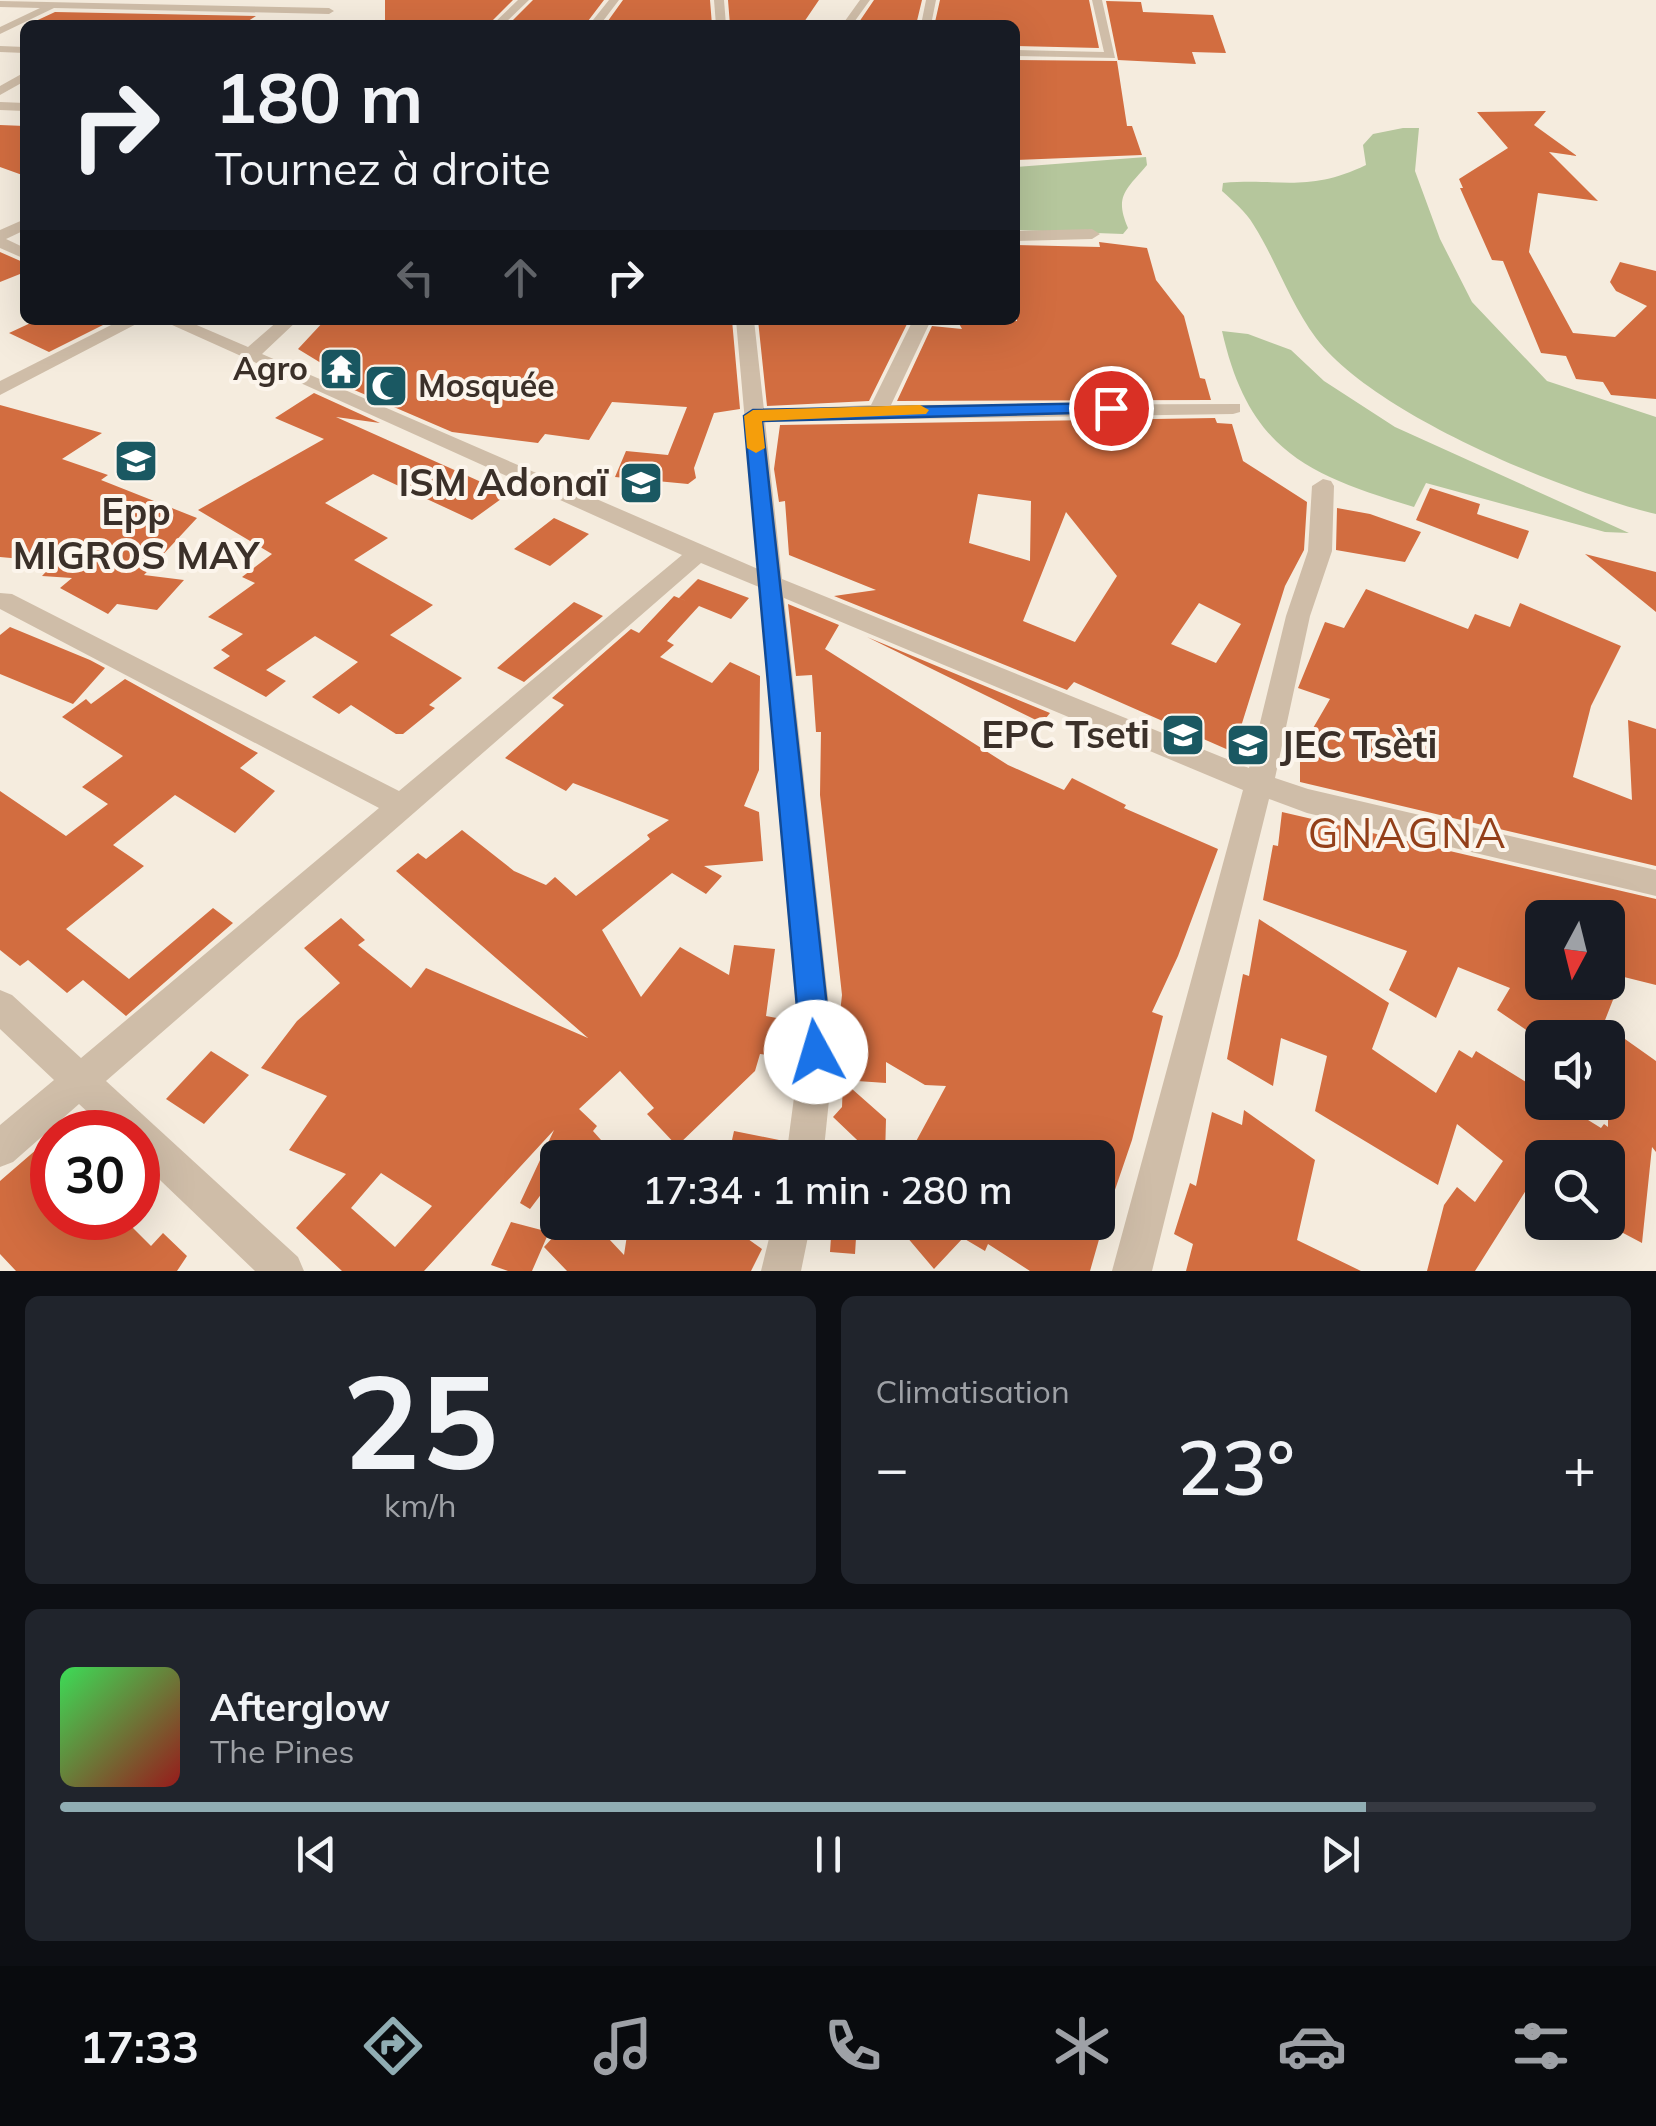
<!DOCTYPE html>
<html lang="fr">
<meta charset="utf-8">
<style>
body{margin:0;font-family:Mulish,sans-serif;background:#20242c;color:#f1f3f6;height:100vh;display:flex;flex-direction:column;font-size:38px;white-space:nowrap}
*{box-sizing:border-box;margin:0}
p{font-size:32px;color:#9ea1a6}
.icon{flex:none;width:55px;height:55px;fill:none;stroke:currentColor;stroke-width:2;stroke-linecap:round;stroke-linejoin:round}
.map{position:relative;height:1271px;overflow:hidden}
.details{display:flex;flex-direction:column;gap:25px;padding:25px;background:#0d0f14;flex:1}
.details>*{flex:none}
.top-card{position:absolute;left:20px;top:20px;width:1000px;height:305px;border-radius:15px;box-shadow:0 10px 40px #0002;background:#171b24;color:#f1f3f6;overflow:hidden}
.needle{width:65px;rotate:187deg}
.buttons{position:absolute;left:1525px;top:900px;display:grid;gap:20px}
.buttons a{display:grid;place-items:center;width:100px;height:100px;border-radius:15px;background:#171b24;box-shadow:0 10px 40px #0002;font-size:50px}
.speed{position:absolute;left:30px;top:1110px;display:flex;gap:20px;font-size:50px;font-weight:700;text-align:center}
.speed>*{display:grid;place-content:center;width:130px;height:130px;border-radius:50%;background:#171b24;box-shadow:0 10px 40px #0002;line-height:1}
.speed .limit{border:15px solid #d22;background:#fff;color:#111}
.pin{position:absolute;display:grid;place-items:center;width:85px;height:85px;color:#fff;margin:-42px;border:5px solid #fff;border-radius:50%;box-shadow:0 2px 10px #0007}
.me{position:absolute;width:110px;margin:-55px;rotate:354deg;stroke-linejoin:round;filter:drop-shadow(0 0 8px #0008)}
.turn{display:flex;align-items:center;gap:35px;height:210px;padding:0 30px;font-size:45px}
.turn .icon{width:130px;height:130px;stroke-width:2.5}
.turn b{display:block;font-size:70px;line-height:85px}
.lanes{display:flex;align-items:center;height:95px;padding:0 30px;background:#0003;justify-content:center;gap:50px;direction:ltr}
.lanes .off{opacity:.35}
.big{font-size:75px;font-weight:600;line-height:1.1}
.details .tile{flex:1;display:flex;flex-direction:column;justify-content:center;gap:15px;min-width:0;padding:0 35px;border-radius:15px;background:#20242c}
.details .dial{align-items:center;gap:0}
.dial b{font-size:130px;line-height:1}
.song{display:flex;align-items:center;gap:30px}
.cover{width:120px;height:120px;border-radius:15px;background:linear-gradient(135deg,hsl(130 70% 55%),hsl(0 70% 35%))}
.played{height:10px;border-radius:5px;background:linear-gradient(90deg,#90adb3 85%,#363941 85%)}
.keys{display:flex;justify-content:space-around;direction:ltr}
.heat{display:flex;justify-content:space-between;align-items:center;font-size:55px;direction:ltr}
.details .tiles{flex:1;display:grid;gap:25px;grid-template-columns:1fr 1fr}
.tile:last-child{grid-column:span 2}
.trip{position:absolute;left:540px;top:1140px;width:575px;height:100px;border-radius:15px;background:#171b24;box-shadow:0 10px 40px #0002;font-weight:600;line-height:100px;text-align:center}
.tabs{display:flex;height:160px;justify-content:space-around;align-items:center;background:#090b0e;color:#9ea1a6}
.tabs .icon{width:70px;height:70px}
.tabs .current{color:#90adb3}
.tabs b{font-size:45px;color:#f1f3f6}
.map>svg:first-child{display:block}
</style>
<div class="map">
<svg width="1656" height="1271" viewBox="0 0 1656 1271">
<rect width="100%" height="100%" fill="#f5ecde"/>
<path fill="#b5c69c" d="M1403,128H1419L1415,171L1440,239L1472,302L1547,381L1656,417V514C1563,492 1373,414 1316,338C1290,303 1276,260 1253,224C1246,212 1233,201 1222,191L1223,183C1281,178 1308,193 1366,165L1363,145L1373,134Z
M1146,157L1147,165C1126,190 1114,196 1128,228L1123,234L1015,230V167Z
M1222,331L1248,334L1291,350L1324,381L1395,427L1629,533L1605,532L1426,483L1414,507C1306,474 1249,450 1222,331Z"/>
<path fill="#d26d40" fill-rule="evenodd" d="M385,0H513L488,25H385Z
M533,0H604L585,25H508Z
M623,0H710L712,25H605Z
M728,0H819L802,25H730Z
M874,0H922L916,25H857Z
M940,0H1089L1099,48L1015,46V25L935,22Z
M1106,1L1141,2L1143,12L1213,15L1226,53L1192,52L1196,64L1118,60Z
M55,12L256,16L242,25H27Z
M1015,60L1117,61L1127,126H1132L1142,155L1015,160Z
M1546,111L1534,125L1577,156L1549,152L1598,201L1538,193L1529,252L1573,333L1615,337L1647,306L1616,291L1610,282L1620,262L1656,271V399L1611,395L1603,382L1576,379L1566,356L1541,353L1503,261L1492,260L1460,188H1463L1459,179L1508,148L1477,112Z
M0,125L25,126V176L0,167Z
M1099,242L1147,248L1156,280L1184,316L1200,378L1205,379L1211,400L897,401L932,326L962,329L957,320L1017,321L1015,245L1100,247Z
M0,252L25,263V272L0,282Z
M37,320H113L49,352L9,333Z
M325,320H732L740,409L714,413L694,468L696,478L688,484L615,477L626,451L668,455L687,407L612,402L589,440L545,434L538,443L452,432L331,380L339,374L298,349Z
M758,320H883L907,324L869,401L767,406Z
M314,393L380,423L336,417L508,494L472,520L373,474L325,503L388,538L354,560L433,605L390,635L462,678L429,705L435,708L403,734H396L351,705L339,714L312,697L358,662L315,636L266,670L286,681L266,697L213,668L230,656L221,650L243,634L208,617L255,583L242,577L272,554L198,510L324,439L275,418Z
M0,405L102,433L62,459L108,475L101,480L197,518L144,575L184,580L157,610L117,604L108,614L60,588L72,578L42,576L55,562L0,557Z
M1215,418L1217,423L1232,424L1243,461L1307,502L1304,550L1285,586L1233,752L1074,682L1067,690L834,596L876,590L789,555L785,501L779,502L774,469L780,425ZM978,494L1031,501L1030,561L969,543ZM1066,512L1117,576L1075,642L1023,621ZM1199,603L1241,624L1216,663L1171,644Z
M1430,488L1480,504L1477,514L1529,531L1518,559L1416,520Z
M1337,508L1370,514L1421,532L1405,562L1336,550Z
M554,518L589,534L550,566L514,549Z
M1585,554L1656,572V612Z
M698,579L749,598L731,619L699,606L667,641L674,645L660,657L712,683L730,662L760,676L759,770L744,806L759,812L763,861L704,866L722,876L706,894L672,873L602,930L641,997L680,947L729,975L734,945L775,949L766,1016L782,1019L775,1056L760,1054L755,1071L677,1146L647,1114L654,1108L620,1071L579,1109L597,1126L593,1131L617,1158H558V1172L530,1209L520,1203L554,1130L424,1271H342L296,1228L346,1174L289,1150L327,1096L261,1068L297,1021L340,983L304,948L341,918L365,940L358,945L411,988L426,968L588,1038L396,871L418,853L426,859L462,830L514,871L546,885L555,877L576,896L650,839L647,835L669,820L573,783L566,791L505,758L564,705L552,698L631,629L639,633L674,596L691,603L679,598ZM381,1173L432,1206L395,1247L351,1208Z
M1366,589L1468,629L1475,614L1510,627L1520,603L1621,646L1591,706L1573,777L1632,800L1628,720L1656,729V866L1300,782V762L1295,759L1330,699L1298,688L1325,622L1344,628Z
M574,602L603,616L524,682L497,668Z
M788,604L839,625L825,649L1008,765L1064,790L1072,778L1126,805L1124,808L1218,849L1178,956L1152,1012L1163,1016L1132,1140L1104,1222L1098,1221V1158H907L946,1086L925,1085L886,1062V1083L843,1080L845,1022H839L842,995L820,795L821,732H816L812,675L796,676Z
M10,627L90,660L105,668L73,704L0,674V635Z
M867,637L1050,713L1042,723Z
M125,679L258,753L240,768L275,791L235,833L175,795L113,845L144,866L66,929L129,979L213,908L233,923L126,1016L83,980L67,993L28,960L20,966L0,950V791L66,836L108,804L82,787L123,756L62,717L86,699L91,704Z
M1282,812L1656,899V985L1608,973V918H1563L1542,910V982H1620L1598,1038H1538L1497,1010L1510,988L1458,967L1436,1018L1389,990L1407,951L1263,900L1273,845L1278,846Z
M1259,919L1389,1003L1372,1049L1436,1093L1459,1050L1472,1058L1476,1051L1542,1092V1102H1559L1601,1128L1604,1124L1608,1127V1117L1623,1093L1608,1083V1027L1656,1061V1152L1652,1147L1642,1243L1608,1225V1158H1542V1165L1475,1271H1427L1444,1205L1457,1187L1475,1202L1503,1161L1457,1124L1438,1185L1315,1111L1327,1056L1281,1038L1273,1086L1227,1059L1243,974L1249,976Z
M211,1051L249,1075L204,1124L166,1099Z
M843,1081L886,1119L885,1158H876L833,1117L842,1107Z
M1244,1110L1315,1160L1297,1240L1361,1271H1186L1193,1244L1174,1234L1190,1183L1196,1186L1212,1112L1242,1125Z
M734,1131L784,1141L782,1158H728Z
M52,1136V1218H123L151,1246L163,1233L187,1256L177,1271H16L0,1254V1181Z
M511,1222L549,1232L532,1271H508L491,1265Z
M567,1222H593L624,1255L629,1222H755L748,1239L762,1249L751,1271H567L544,1247Z
M832,1222H857L855,1254L830,1252Z
M920,1222H1104L1090,1271H1030L988,1244L985,1251L963,1238L934,1269L906,1236Z"/>
<g fill="none" stroke-linecap="round" stroke-linejoin="round">
<path fill="#cfbda8" fill-rule="evenodd" d="M518,0H529L503,25H492Z
M609,0H619L600,25H589Z
M714,0H724L726,25H716Z
M860,0H870L852,25H842Z
M926,0H936L931,25H921Z
M1092,0H1102L1115,58L1015,56V50L1104,52Z
M0,1L329,8L334,11L329,14L54,8L0,34V27L40,8L0,7Z
M0,46L25,47V53L0,52Z
M25,72V81L0,95V86Z
M0,102L25,103V111L0,110Z
M25,219V230L6,239L25,248V259L0,248V230Z
M1015,231L1092,229L1100,234L1092,239L1015,241Z
M121,320H144L0,395V381Z
M161,320H185L248,347L279,320H298L262,354L758,569L736,320H754L764,410L871,405L913,320H931L891,405L1240,404V412L1233,414L765,421L782,579L1249,768L1286,616L1308,551L1312,486L1323,479L1331,481L1334,486L1332,551L1310,616L1275,778L1308,789L1656,870V896L1307,813L1269,799L1152,1271H1112L1243,790L784,598L834,1052L823,1158H786L800,1052L759,587L701,563L106,1081L298,1257L304,1271H255L138,1159V1132H109L79,1104L13,1162L0,1167V1125L54,1080L0,1029V990L12,995L81,1058L379,808L0,609V593L12,594L399,791L682,555Z
M773,1222H811L801,1271H761Z"/>
</g>
<path fill="#1a73e8" stroke="#114b97" stroke-width="2.5" d="M1111,403L1120,408L1117,412L762,421L832,1052L828,1062L816,1067L805,1062L801,1052L744,416L753,410Z"/>
<path fill="#f59e0b" d="M920,405L929,410L926,414L762,421L765,448L756,453L747,448L744,416L753,410Z"/>
<defs>
<symbol id="temple-square" viewBox="-11 -11 22 22"><rect x="-9" y="-9" width="18" height="18" rx="4" fill="#1a5862" stroke="#fcf5ec"/><path d="M0-6L5-2H3V0L6.5 2.5H4V6H1.5V3h-3V6H-4V2.5H-6.5L-3 0V-2H-5Z" fill="#fff"/></symbol>
<symbol id="mosque-square" viewBox="-11 -11 22 22"><rect x="-9" y="-9" width="18" height="18" rx="4" fill="#1a5862" stroke="#fcf5ec"/><path d="M3.5-4.9A6 6 0 1 0 3.5 4.9A5 5 0 1 1 3.5-4.9Z" fill="#fff"/></symbol>
<symbol id="school-square" viewBox="-11 -11 22 22"><rect x="-9" y="-9" width="18" height="18" rx="4" fill="#1a5862" stroke="#fcf5ec"/><path d="M0-5L7-2L0 1L-7-2ZM-4 1L0 2.5L4 1V4Q0 6-4 4Z" fill="#fff"/></symbol>
<symbol id="university-square" viewBox="-11 -11 22 22"><rect x="-9" y="-9" width="18" height="18" rx="4" fill="#1a5862" stroke="#fcf5ec"/><path d="M0-5L7-2L0 1L-7-2ZM-4 1L0 2.5L4 1V4Q0 6-4 4Z" fill="#fff"/></symbol>
</defs>
<g fill-rule="evenodd">
<use href="#temple-square" x="316" y="344" width="50" height="50"/>
<use href="#mosque-square" x="361" y="361" width="50" height="50"/>
<use href="#school-square" x="111" y="436" width="50" height="50"/>
<use href="#university-square" x="616" y="458" width="50" height="50"/>
<use href="#school-square" x="1158" y="710" width="50" height="50"/>
<use href="#school-square" x="1223" y="720" width="50" height="50"/>
</g>
<g text-anchor="middle" stroke-width="8" stroke-linejoin="round" paint-order="stroke">
<g font-size="32" font-weight="bold" fill="#3b3029" stroke="#fcf5ec" text-anchor="end">
<text x="308" y="380">Agro</text>
<text x="418" y="397" text-anchor="start">Mosquée</text>
</g>
<g font-size="38" font-weight="bold" fill="#3b3029" stroke="#fcf5ec" text-anchor="end">
<text x="608" y="496">ISM Adonaï</text>
<text x="136" y="525" text-anchor="middle">Epp<tspan x="136" dy="44">MIGROS MAY</tspan></text>
<text x="1150" y="748">EPC Tseti</text>
<text x="1280" y="758" text-anchor="start">JEC Tsèti</text>
</g>
<g font-size="42" letter-spacing="2.5" fill="#933f19" stroke="#fcf5ec">
<text x="1408" y="848">GNAGNA</text>
</g>
</g>
</svg>
<div class="buttons">
<a><svg class="needle" viewBox="-14 -14 28 28"><path d="M0-13l5 13h-10z" fill="#e53935"/><path d="M0 13l5-13h-10z" fill="#9ea1a6"/></svg></a>
<a><svg class="icon" aria-label="sound" viewBox="0 0 24 24"><path d="M4 9h4l5-4v14l-5-4H4zM17 9q2 3 0 6"/></svg></a>
<a><svg class="icon" aria-label="search" viewBox="0 0 24 24"><circle cx="10" cy="10" r="6"/><path d="M15 15l6 6"/></svg></a>
</div>
<div class="speed"><div class="limit">30</div></div>
<div class="pin" style="left:1111px;top:408px;background:#d93025"><svg class="icon" aria-label="arrive" viewBox="0 0 24 24"><path d="M6 21V4h12l-3 4 3 4H6"/></svg></div>
<svg class="me" style="left:816px;top:1052px" viewBox="-20 -20 40 40"><circle r="19" fill="#fff"/><path d="M0-13L10 11 0 6-10 11z" fill="#1a73e8"/></svg>
<div class="trip">17:34 · 1 min · 280 m</div>
<div class="top-card">
<div class="turn"><svg class="icon" aria-label="right" viewBox="0 0 24 24"><path d="M7 20v-9h11M14 6l5 5-5 5"/></svg><div><b>180 m</b>Tournez à droite</div></div>
<div class="lanes"><svg class="icon off" aria-label="left" viewBox="0 0 24 24"><path d="M17 20v-9H6M10 6l-5 5 5 5"/></svg><svg class="icon off" aria-label="ahead" viewBox="0 0 24 24"><path d="M12 20V5M6 11l6-6 6 6"/></svg><svg class="icon" aria-label="right" viewBox="0 0 24 24"><path d="M7 20v-9h11M14 6l5 5-5 5"/></svg></div>
</div>
</div>
<section class="details">
<div class="tiles">
<div class="tile dial"><b>25</b><p>km/h</p></div>
<div class="tile"><p>Climatisation</p>
<div class="heat"><a>−</a><b class="big">23°</b><a>+</a></div>
</div>
<div class="tile">
<div class="song"><i class="cover"></i><div><b>Afterglow</b><p>The Pines</p></div></div>
<div class="played"></div>
<div class="keys"><svg class="icon" aria-label="previous" viewBox="0 0 24 24"><path d="M18 5L8 12l10 7zM5 5v14"/></svg><svg class="icon" aria-label="pause" viewBox="0 0 24 24"><path d="M8 5v14M16 5v14"/></svg><svg class="icon" aria-label="next" viewBox="0 0 24 24"><path d="M6 5l10 7-10 7zM19 5v14"/></svg></div>
</div>
</div>
</section>
<nav class="tabs">
<b>17:33</b>
<svg class="icon current" aria-label="directions" viewBox="0 0 24 24"><path d="M12 3l9 9-9 9-9-9zM9 14v-3h6M13 9l2 2-2 2"/></svg>
<svg class="icon" aria-label="music" viewBox="0 0 24 24"><path d="M9 18V5l10-2v13"/><circle cx="6" cy="18" r="3"/><circle cx="16" cy="16" r="3"/></svg>
<svg class="icon" aria-label="phone" viewBox="0 0 24 24"><path d="M5 4h4l2 5-3 2q2 4 5 5l2-3 5 2v4C11 20 4 13 5 4z"/></svg>
<svg class="icon" aria-label="climate" viewBox="0 0 24 24"><path d="M12 3v18M4 7l16 10M4 17L20 7"/></svg>
<svg class="icon" aria-label="car" viewBox="0 0 24 24"><path d="M5 17H2v-5l4-1 3-4h7l3 4 3 1v5h-3M9 17h6M6 11h13"/><circle cx="7" cy="17" r="2"/><circle cx="17" cy="17" r="2"/></svg>
<svg class="icon" aria-label="filters" viewBox="0 0 24 24"><path d="M4 7h16M4 17h16"/><circle cx="9" cy="7" r="2"/><circle cx="15" cy="17" r="2"/></svg>
</nav>
